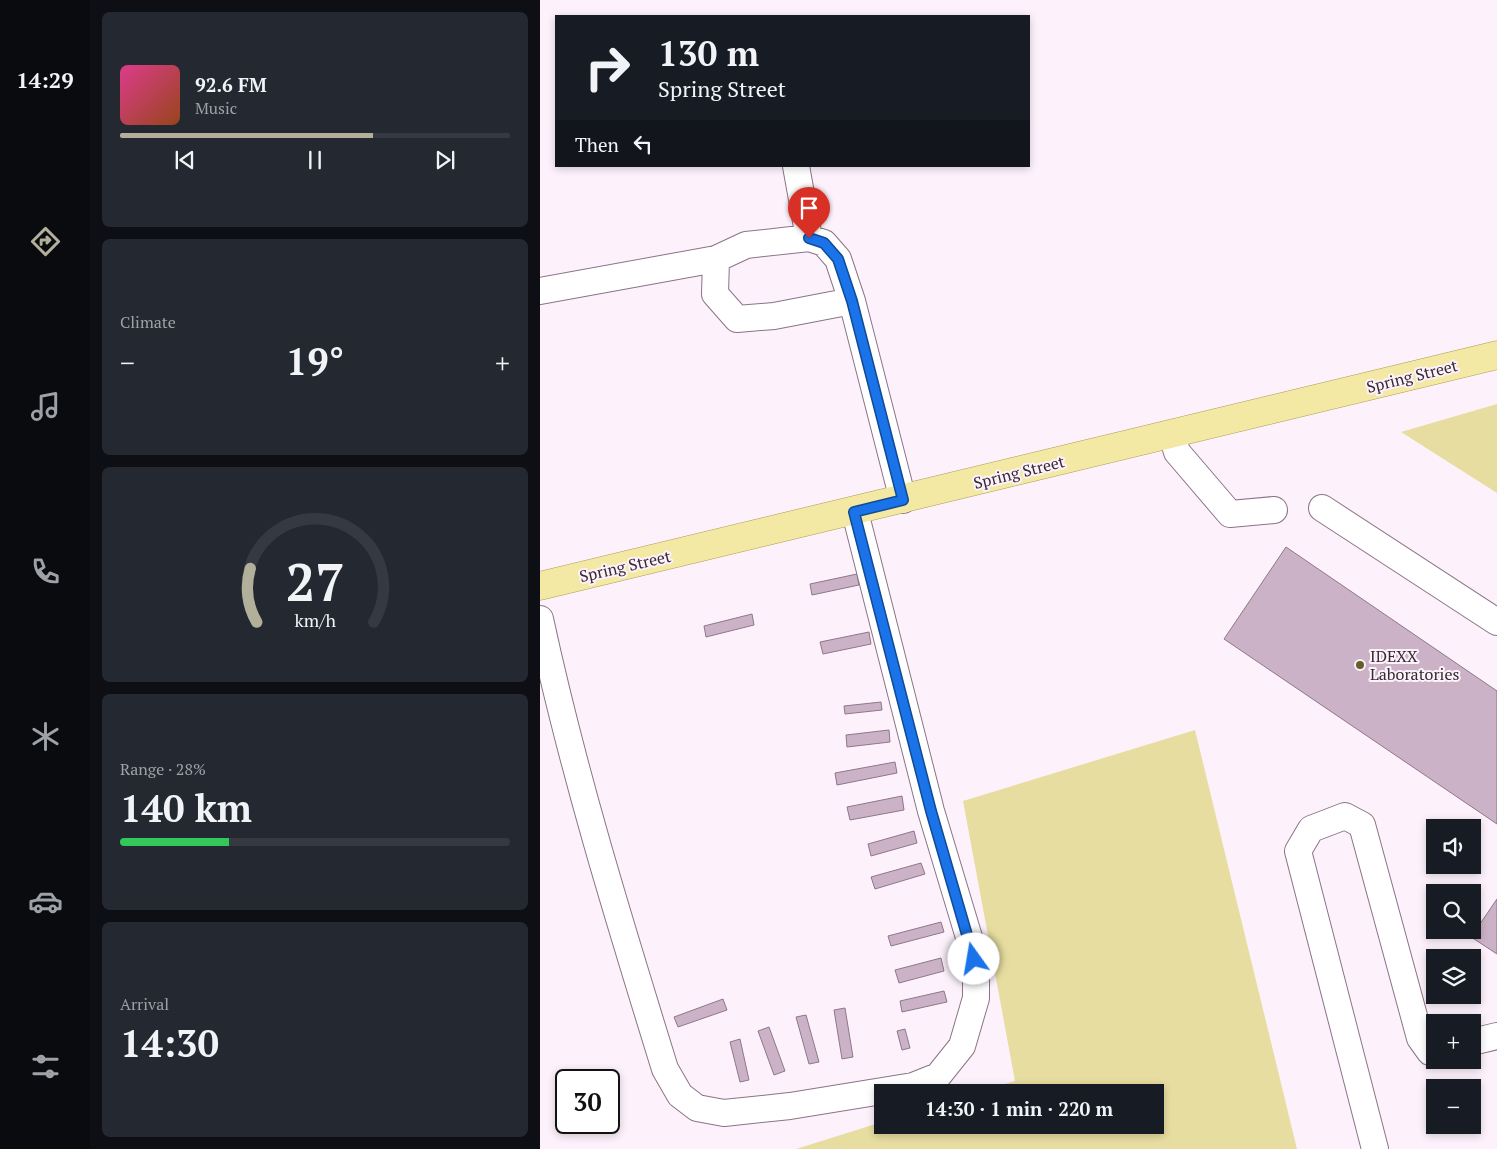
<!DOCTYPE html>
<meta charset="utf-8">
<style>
body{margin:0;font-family:"PT Serif",serif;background:#242831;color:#f1f3f6;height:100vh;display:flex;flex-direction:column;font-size:19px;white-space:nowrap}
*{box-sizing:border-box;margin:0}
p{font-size:16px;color:#9ea1a6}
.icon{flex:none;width:28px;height:28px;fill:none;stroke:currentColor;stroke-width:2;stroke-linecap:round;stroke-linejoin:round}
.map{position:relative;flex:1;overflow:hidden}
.panel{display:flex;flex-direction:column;gap:12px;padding:12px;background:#0d0f14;width:450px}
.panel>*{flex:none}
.top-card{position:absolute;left:15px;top:15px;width:475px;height:152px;border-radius:0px;box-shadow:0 2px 8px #0003;background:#171b24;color:#f1f3f6;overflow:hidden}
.tools{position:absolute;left:886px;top:819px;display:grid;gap:10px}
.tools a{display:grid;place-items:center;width:55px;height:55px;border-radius:0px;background:#171b24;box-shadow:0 2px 8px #0003;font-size:25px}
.speed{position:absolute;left:15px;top:1069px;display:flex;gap:10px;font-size:25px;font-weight:700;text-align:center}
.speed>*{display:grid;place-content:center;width:65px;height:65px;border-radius:50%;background:#171b24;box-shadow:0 2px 8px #0003;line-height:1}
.speed .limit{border:2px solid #111;border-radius:8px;background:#fff;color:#111}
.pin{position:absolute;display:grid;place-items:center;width:42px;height:42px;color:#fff;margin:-51px -21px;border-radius:50% 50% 50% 0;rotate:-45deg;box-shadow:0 0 5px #0007}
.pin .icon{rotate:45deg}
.me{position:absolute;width:55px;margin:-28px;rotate:347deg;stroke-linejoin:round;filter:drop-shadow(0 0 4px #0008)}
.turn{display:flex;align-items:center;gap:18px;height:105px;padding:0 20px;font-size:22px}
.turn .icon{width:65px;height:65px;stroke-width:2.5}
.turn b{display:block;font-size:35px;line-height:42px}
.then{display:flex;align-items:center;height:48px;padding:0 20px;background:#0003;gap:10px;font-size:19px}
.big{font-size:38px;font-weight:600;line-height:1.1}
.panel .card{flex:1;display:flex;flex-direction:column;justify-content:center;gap:8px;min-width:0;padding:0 18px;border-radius:8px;background:#242831}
.panel .dial{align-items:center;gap:0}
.dial svg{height:130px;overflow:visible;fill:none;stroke:#363941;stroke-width:7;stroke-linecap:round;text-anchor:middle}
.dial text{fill:#f1f3f6;stroke:none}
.song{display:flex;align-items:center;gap:15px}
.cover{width:60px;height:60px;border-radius:8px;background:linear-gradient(135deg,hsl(330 70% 55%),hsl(20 70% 35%))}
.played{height:5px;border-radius:2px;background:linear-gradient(90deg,#b2b09a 65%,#363941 65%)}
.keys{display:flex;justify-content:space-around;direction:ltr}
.heat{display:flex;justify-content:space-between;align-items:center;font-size:28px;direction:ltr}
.charge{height:8px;border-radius:4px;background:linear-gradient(90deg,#34c759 28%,#363941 0)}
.trip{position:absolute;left:334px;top:1084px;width:290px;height:50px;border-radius:0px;background:#171b24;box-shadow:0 2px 8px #0003;font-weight:600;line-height:50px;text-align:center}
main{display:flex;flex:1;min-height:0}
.tabs{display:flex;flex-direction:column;width:90px;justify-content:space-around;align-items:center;background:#090b0e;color:#9ea1a6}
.tabs .icon{width:35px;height:35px}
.tabs .active{color:#b2b09a}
.tabs b{font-size:22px;color:#f1f3f6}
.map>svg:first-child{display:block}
</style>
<main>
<nav class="tabs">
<b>14:29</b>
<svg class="icon active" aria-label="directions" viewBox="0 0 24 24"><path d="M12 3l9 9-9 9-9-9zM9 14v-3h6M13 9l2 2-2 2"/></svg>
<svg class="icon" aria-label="music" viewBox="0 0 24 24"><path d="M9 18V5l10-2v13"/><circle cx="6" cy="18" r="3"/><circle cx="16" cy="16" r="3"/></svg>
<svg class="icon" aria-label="phone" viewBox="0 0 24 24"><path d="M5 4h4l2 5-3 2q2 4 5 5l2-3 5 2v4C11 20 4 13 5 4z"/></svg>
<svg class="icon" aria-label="climate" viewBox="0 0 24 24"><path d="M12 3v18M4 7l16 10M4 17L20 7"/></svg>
<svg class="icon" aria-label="car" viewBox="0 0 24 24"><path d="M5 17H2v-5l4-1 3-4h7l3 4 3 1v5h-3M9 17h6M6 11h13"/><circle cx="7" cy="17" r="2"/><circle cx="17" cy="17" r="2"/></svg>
<svg class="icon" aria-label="filters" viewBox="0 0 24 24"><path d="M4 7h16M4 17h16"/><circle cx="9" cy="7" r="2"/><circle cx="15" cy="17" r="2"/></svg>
</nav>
<section class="panel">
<div class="card">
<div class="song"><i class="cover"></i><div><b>92.6 FM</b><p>Music</p></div></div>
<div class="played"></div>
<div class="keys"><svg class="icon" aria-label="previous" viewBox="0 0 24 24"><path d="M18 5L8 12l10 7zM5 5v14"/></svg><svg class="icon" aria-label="pause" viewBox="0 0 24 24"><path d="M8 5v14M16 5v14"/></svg><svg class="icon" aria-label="next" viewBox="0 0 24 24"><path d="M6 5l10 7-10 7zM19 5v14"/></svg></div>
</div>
<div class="card"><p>Climate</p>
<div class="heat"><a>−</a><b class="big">19°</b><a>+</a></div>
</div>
<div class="card dial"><svg viewBox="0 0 100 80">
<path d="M14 69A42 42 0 1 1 86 69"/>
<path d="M14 69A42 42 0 0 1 10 36" stroke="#b2b09a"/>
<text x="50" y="56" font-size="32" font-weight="700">27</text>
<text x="50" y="72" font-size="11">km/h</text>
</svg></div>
<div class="card"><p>Range · 28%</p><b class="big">140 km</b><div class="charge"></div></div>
<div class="card"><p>Arrival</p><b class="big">14:30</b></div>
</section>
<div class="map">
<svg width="957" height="1149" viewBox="0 0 957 1149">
<rect width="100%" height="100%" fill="#fdf2fb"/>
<path fill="#e7dda0" d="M957,404V493L861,432Z
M655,730L757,1149H256L342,1122V1125H615V1092H438L475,1081L423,801Z"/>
<path fill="#ccb2c6" stroke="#8e778a" d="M746,547L957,691V824L684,639Z
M317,574L319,585L272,595L270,584Z
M212,614L214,625L166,637L164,626Z
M329,632L331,644L283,654L280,642Z
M341,702L342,710L305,714L304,706Z
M349,730L350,742L307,747L306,735Z
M355,762L357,773L297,785L295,773Z
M362,796L364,810L310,820L307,807Z
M374,831L377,843L331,856L328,844Z
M381,863L385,874L335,889L331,877Z
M957,899V954L931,937Z
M401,922L404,932L351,946L348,936Z
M401,958L404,971L359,983L355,970Z
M404,991L407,1002L362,1012L360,1001Z
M183,999L187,1010L138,1027L134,1017Z
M305,1008L313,1057L302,1059L294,1010Z
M266,1015L279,1062L269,1064L256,1017Z
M229,1027L245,1071L234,1075L218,1031Z
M365,1029L370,1048L362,1050L357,1031Z
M200,1039L209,1080L200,1082L190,1042Z"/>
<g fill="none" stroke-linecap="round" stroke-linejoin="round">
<defs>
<path id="minor" d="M256,166L269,238
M0,291L176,259
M312,301L234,316L197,319L175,294L176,259L206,245L269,238L284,243L298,259L312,301L363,500
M632,435L637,452L690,514L734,510
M782,508L957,622
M0,619C33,772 79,920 125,1069L140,1095L157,1108L184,1113L250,1106L373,1086L398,1076L422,1046L436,998V974L431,944L391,811L315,512
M932,1042L957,1036
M835,1149L758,851L771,829L805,816L822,825L880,1038L890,1052L895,1050"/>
<path id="major" d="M0,586L957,355"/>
</defs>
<use href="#minor" stroke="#8b7486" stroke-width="28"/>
<use href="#major" stroke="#ab9c54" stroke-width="29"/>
<use href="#minor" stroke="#fff" stroke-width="26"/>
<use href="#major" stroke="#f3e8a4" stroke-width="28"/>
</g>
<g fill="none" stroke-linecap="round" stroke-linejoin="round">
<defs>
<path id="route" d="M269,238L284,243L298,259L312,301L363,500L314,512L391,811L434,959"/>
</defs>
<use href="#route" stroke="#114b97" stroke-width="12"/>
<use href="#route" stroke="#1a73e8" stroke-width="9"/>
</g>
<circle fill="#665e2a" stroke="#fdf2fb" stroke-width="2" cx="820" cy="665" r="5"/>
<g text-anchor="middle" stroke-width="4" stroke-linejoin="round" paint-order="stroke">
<g font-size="16" fill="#342a31" stroke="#fdf2fb">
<text transform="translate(872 376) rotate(-14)" y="6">Spring Street</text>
<text transform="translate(479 472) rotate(-14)" y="6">Spring Street</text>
<text transform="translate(85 566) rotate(-13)" y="6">Spring Street</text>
</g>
<g font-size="16" fill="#342a31" stroke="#fdf2fb" text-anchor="start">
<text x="830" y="662">IDEXX<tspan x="830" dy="18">Laboratories</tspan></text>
</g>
</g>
</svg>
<div class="tools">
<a><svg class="icon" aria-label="sound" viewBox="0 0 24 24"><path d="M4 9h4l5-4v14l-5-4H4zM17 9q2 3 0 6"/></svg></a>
<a><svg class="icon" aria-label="search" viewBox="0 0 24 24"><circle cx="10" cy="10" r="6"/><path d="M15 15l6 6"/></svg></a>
<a><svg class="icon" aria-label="layers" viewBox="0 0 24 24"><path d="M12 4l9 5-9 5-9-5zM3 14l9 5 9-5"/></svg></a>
<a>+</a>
<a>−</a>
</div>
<div class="speed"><div class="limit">30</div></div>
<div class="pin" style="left:269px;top:238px;background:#d93025"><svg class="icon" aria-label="arrive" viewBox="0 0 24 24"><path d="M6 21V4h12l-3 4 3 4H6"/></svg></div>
<svg class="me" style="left:434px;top:959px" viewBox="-20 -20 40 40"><circle r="19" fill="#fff"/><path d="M0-13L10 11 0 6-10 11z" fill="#1a73e8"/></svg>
<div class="trip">14:30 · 1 min · 220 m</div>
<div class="top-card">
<div class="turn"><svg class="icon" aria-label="right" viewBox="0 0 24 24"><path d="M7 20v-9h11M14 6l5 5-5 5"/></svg><div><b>130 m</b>Spring Street</div></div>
<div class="then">Then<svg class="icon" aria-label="left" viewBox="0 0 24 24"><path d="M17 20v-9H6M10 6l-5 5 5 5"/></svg></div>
</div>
</div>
</main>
